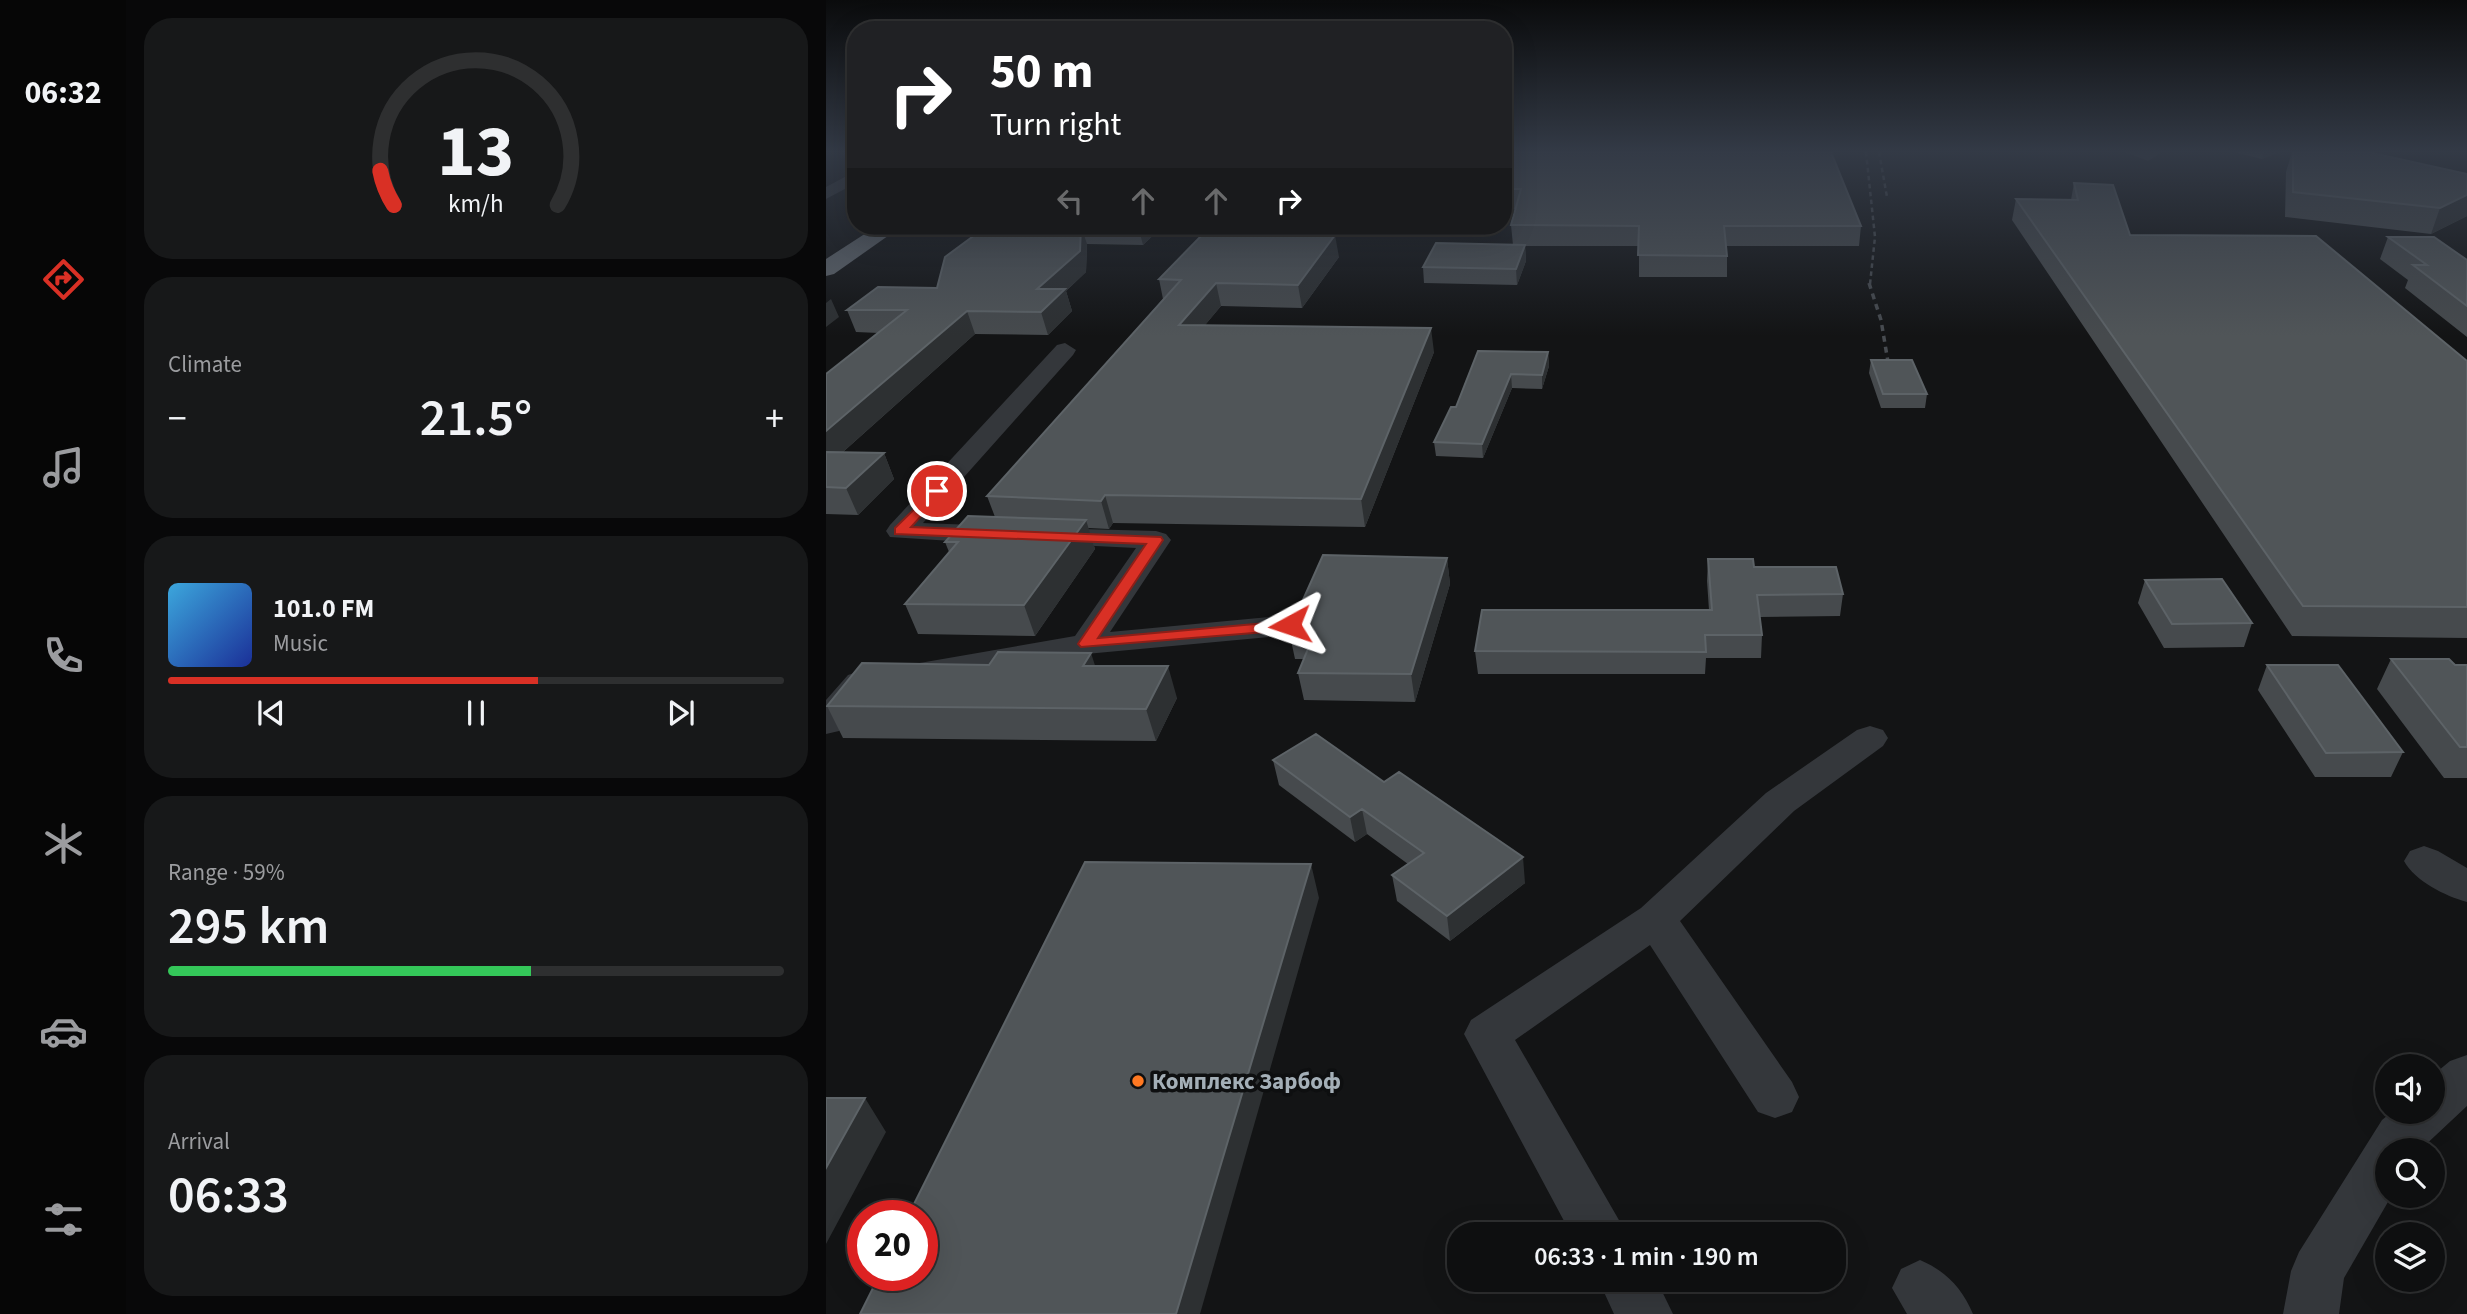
<!DOCTYPE html>
<meta charset="utf-8">
<style>
body{margin:0;font-family:"Source Sans 3",sans-serif;background:#171819;color:#f1f3f6;height:100vh;display:flex;flex-direction:column;font-size:26px;white-space:nowrap}
*{box-sizing:border-box;margin:0}
p{font-size:23px;color:#9b9c9f}
.icon{flex:none;width:38px;height:38px;fill:none;stroke:currentColor;stroke-width:2;stroke-linecap:round;stroke-linejoin:round}
.map{position:relative;flex:1;overflow:hidden}
.drawer{display:flex;flex-direction:column;gap:18px;padding:18px;background:#080809;width:700px}
.drawer>*{flex:none}
.top-card{position:absolute;left:21px;top:21px;width:665px;height:214px;border-radius:28px;box-shadow:0 7px 28px #0002,0 0 0 2px #2e2f30;background:#202124;color:#fff;overflow:hidden}
.buttons{position:absolute;left:1549px;top:1054px;display:grid;gap:14px}
.buttons a{display:grid;place-items:center;width:70px;height:70px;border-radius:50%;background:#0e0f10;box-shadow:0 7px 28px #0002,0 0 0 2px #2e2f30;font-size:35px}
.speed{position:absolute;left:21px;top:1200px;display:flex;gap:14px;font-size:35px;font-weight:700;text-align:center}
.speed>*{display:grid;place-content:center;width:91px;height:91px;border-radius:50%;background:#0e0f10;box-shadow:0 7px 28px #0002,0 0 0 2px #2e2f30;line-height:1}
.speed .limit{border:10px solid #d22;background:#fff;color:#111}
.pin{position:absolute;display:grid;place-items:center;width:60px;height:60px;color:#fff;margin:-30px;border:4px solid #fff;border-radius:50%;box-shadow:0 2px 7px #0007}
.me{position:absolute;width:77px;margin:-38px;rotate:265deg;stroke-linejoin:round;filter:drop-shadow(0 0 5px #0008)}
.turn{display:flex;align-items:center;gap:24px;height:147px;padding:0 28px;font-size:32px}
.turn .icon{width:91px;height:91px;stroke-width:2.5}
.turn b{display:block;font-size:49px;line-height:60px}
.lanes{display:flex;align-items:center;height:66px;padding:0 28px;background:#0003;justify-content:center;gap:35px;direction:ltr}
.lanes .off{opacity:.35}
.big{font-size:52px;font-weight:600;line-height:1.1}
.drawer .card{flex:1;display:flex;flex-direction:column;justify-content:center;gap:10px;min-width:0;padding:0 24px;border-radius:28px;background:#171819}
.drawer .dial{align-items:center;gap:0}
.dial svg{height:182px;overflow:visible;fill:none;stroke:#2e2f30;stroke-width:7;stroke-linecap:round;text-anchor:middle}
.dial text{fill:#f1f3f6;stroke:none}
.song{display:flex;align-items:center;gap:21px}
.cover{width:84px;height:84px;border-radius:10px;background:linear-gradient(135deg,hsl(200 70% 55%),hsl(230 70% 35%))}
.played{height:7px;border-radius:4px;background:linear-gradient(90deg,#d93025 60%,#2e2f30 60%)}
.keys{display:flex;justify-content:space-around;direction:ltr}
.heat{display:flex;justify-content:space-between;align-items:center;font-size:38px;direction:ltr}
.charge{height:10px;border-radius:5px;background:linear-gradient(90deg,#34c759 59%,#2e2f30 0)}
.trip{position:absolute;left:621px;top:1222px;width:399px;height:70px;border-radius:28px;background:#0e0f10;box-shadow:0 7px 28px #0002,0 0 0 2px #2e2f30;font-weight:600;line-height:70px;text-align:center}
main{display:flex;flex:1;min-height:0}
.tab-bar{display:flex;flex-direction:column;width:126px;justify-content:space-around;align-items:center;background:#060606;color:#9b9c9f}
.tab-bar .icon{width:49px;height:49px}
.tab-bar .on{color:#d93025}
.tab-bar b{font-size:32px;color:#f1f3f6}
.map>svg:first-child{display:block}
</style>
<main>
<nav class="tab-bar">
<b>06:32</b>
<svg class="icon on" aria-label="directions" viewBox="0 0 24 24"><path d="M12 3l9 9-9 9-9-9zM9 14v-3h6M13 9l2 2-2 2"/></svg>
<svg class="icon" aria-label="music" viewBox="0 0 24 24"><path d="M9 18V5l10-2v13"/><circle cx="6" cy="18" r="3"/><circle cx="16" cy="16" r="3"/></svg>
<svg class="icon" aria-label="phone" viewBox="0 0 24 24"><path d="M5 4h4l2 5-3 2q2 4 5 5l2-3 5 2v4C11 20 4 13 5 4z"/></svg>
<svg class="icon" aria-label="climate" viewBox="0 0 24 24"><path d="M12 3v18M4 7l16 10M4 17L20 7"/></svg>
<svg class="icon" aria-label="car" viewBox="0 0 24 24"><path d="M5 17H2v-5l4-1 3-4h7l3 4 3 1v5h-3M9 17h6M6 11h13"/><circle cx="7" cy="17" r="2"/><circle cx="17" cy="17" r="2"/></svg>
<svg class="icon" aria-label="filters" viewBox="0 0 24 24"><path d="M4 7h16M4 17h16"/><circle cx="9" cy="7" r="2"/><circle cx="15" cy="17" r="2"/></svg>
</nav>
<section class="drawer">
<div class="card dial"><svg viewBox="0 0 100 80">
<path d="M14 69A42 42 0 1 1 86 69"/>
<path d="M14 69A42 42 0 0 1 8 54" stroke="#d93025"/>
<text x="50" y="56" font-size="32" font-weight="700">13</text>
<text x="50" y="72" font-size="11">km/h</text>
</svg></div>
<div class="card"><p>Climate</p>
<div class="heat"><a>−</a><b class="big">21.5°</b><a>+</a></div>
</div>
<div class="card">
<div class="song"><i class="cover"></i><div><b>101.0 FM</b><p>Music</p></div></div>
<div class="played"></div>
<div class="keys"><svg class="icon" aria-label="previous" viewBox="0 0 24 24"><path d="M18 5L8 12l10 7zM5 5v14"/></svg><svg class="icon" aria-label="pause" viewBox="0 0 24 24"><path d="M8 5v14M16 5v14"/></svg><svg class="icon" aria-label="next" viewBox="0 0 24 24"><path d="M6 5l10 7-10 7zM19 5v14"/></svg></div>
</div>
<div class="card"><p>Range · 59%</p><b class="big">295 km</b><div class="charge"></div></div>
<div class="card"><p>Arrival</p><b class="big">06:33</b></div>
</section>
<div class="map">
<svg width="1641" height="1314" viewBox="0 0 1641 1314">
<rect width="100%" height="100%" fill="#131415"/>
<g fill="none" stroke-linecap="round" stroke-linejoin="round">
<path fill="#34373b" fill-rule="evenodd" d="M1299,152H1336L1322,161Z
M30,171V183L0,199V187Z
M239,343L250,350L247,355L97,523L172,526L182,529L187,535L182,541L172,544L64,537L60,531L64,525L231,345Z
M219,528L330,531L340,534L345,540L284,632L464,615L475,618L480,625L475,632L464,635L260,654L94,682L82,679L77,672L82,665L249,636L310,548L209,543L204,537L209,531Z
M34,671L46,675L51,682L13,731L0,734V700L22,675Z
M1044,726L1057,730L1062,738L1057,746L968,811L854,921L966,1082L973,1097L966,1112L949,1118L932,1112L824,945L689,1040L801,1234H745L638,1034L645,1020L815,908L940,793L1031,730Z
M1598,846L1612,851L1641,868V902C1619,896 1589,881 1578,861L1584,851Z
M1641,1055V1106L1594,1150H1561V1195H1566L1518,1278L1513,1314H1457L1465,1271L1473,1252L1556,1120L1567,1111H1606V1076L1624,1061Z
M1094,1260C1120,1271 1136,1288 1147,1314H1081L1066,1288L1075,1269Z
M772,1279H830L847,1314H788Z"/>
<path fill="#60666c" fill-rule="evenodd" d="M51,226H76L8,274L0,276V259Z"/>
<path stroke="#474b50" stroke-width="2.5" stroke-dasharray="4.5 3.5" stroke-linecap="butt" d="M1040,152L1049,237L1044,284
M1053,152L1061,197"/>
<path stroke="#474b50" stroke-width="3.5" stroke-dasharray="6 5" stroke-linecap="butt" d="M1043,283L1055,320L1063,368"/>
</g>
<path fill="#464a4d" d="M677,152L1035,226L1033,246H900L901,256V277H813V246H699L700,261L691,285L598,283L597,267L687,245L685,225L690,209H677Z
M1408,152H1454L1436,159Z
M1466,152H1542L1641,174V216L1605,234L1459,217L1460,172Z
M1248,183L1304,235L1641,361V638L1466,636L1186,220L1190,199L1245,200Z
M143,226H337L317,245L261,244L260,272L240,291L246,311L222,335L149,334L17,452L58,453L68,479L32,515L0,514V374L53,333L30,332L21,310L111,288L146,237Z
M1562,237L1641,260V337L1579,288L1582,280L1554,259Z
M513,257L476,308L395,306L379,325L608,352L539,527L287,523L283,529L262,528L269,549L209,636L92,634L79,604L123,552L119,542L169,517L161,496L337,299L333,279Z
M722,352L723,366L716,389L686,388L657,458L610,456L608,442L630,407Z
M1045,360L1101,394L1099,408H1055L1043,373Z
M621,558L624,584L589,702L478,700L472,673L478,659H469L463,631Z
M882,559L928,567L1017,594L1014,616L934,617L936,635L935,658H880L879,674H652L649,651L883,610L881,581Z
M1319,580L1426,623L1418,647L1338,648L1312,603Z
M1565,659L1629,665H1641V778H1618L1551,689Z
M1441,665L1577,752L1565,777H1489L1432,690Z
M269,666L351,698L330,741L17,738L1,706Z
M447,760L699,883L624,941L571,901L566,875L582,864L541,834L529,842L453,785Z"/>
<path fill="#2d3032" d="M1438,152H1454L1436,159Z
M1641,195V216L1605,234L1614,208Z
M255,226L261,244L260,272L240,291L246,311L222,335L215,312L211,289Z
M312,226H337L317,245Z
M509,235L513,257L476,308L472,285Z
M699,245L700,261L691,285L690,269Z
M390,283L395,306L359,349L353,325Z
M5,299L13,317L0,327V303Z
M141,311L149,334L0,467V431Z
M605,328L608,352L539,527L535,499Z
M722,352L723,366L716,389V375Z
M685,374L686,388L657,458L656,444Z
M58,453L68,479L32,515L20,488Z
M279,495L287,523L283,529L275,501Z
M260,520L269,549L209,636L198,605Z
M621,558L624,584L589,702L585,674Z
M265,653L275,684L257,666Z
M342,666L351,698L330,741L320,709Z
M536,809L541,834L529,842L524,817Z
M697,857L699,883L624,941L621,916Z
M485,864L493,898L374,1314H350Z
M39,1098L60,1132L0,1244V1168Z"/>
<path fill="#505558" stroke="#5d6367" stroke-width="2" d="M677,152H1005L1035,226H898L901,256L812,255L813,226L685,225L695,189H677Z
M1467,152H1542L1641,174V195L1614,208L1467,192Z
M1248,183L1287,185L1304,235L1490,236L1641,361V607L1477,606L1190,199L1252,200Z
M161,226H255L254,251L211,289H239L215,312L141,311L0,431V374L81,310H21L52,287L111,288L119,257Z
M376,235H509L472,285L390,283L353,325L605,328L535,499L279,495L275,501L161,496L355,280L333,279Z
M1562,237H1608L1641,260V306L1587,265H1601Z
M610,243L699,245L690,269L597,267Z
M652,351L722,352L716,375L685,374L656,444L608,442L625,407H630Z
M1045,360H1086L1101,394H1057Z
M0,452L58,453L20,488L0,487Z
M142,516L260,520L198,605L79,604L132,542H119Z
M497,555L621,558L585,674L472,673L489,632L463,631Z
M882,559H927L928,567H1010L1017,594L931,595L936,635H879L880,652L649,651L656,610H886Z
M1396,579L1426,623L1346,624L1319,580Z
M172,652L265,653L257,666H342L320,709L1,706L36,663L163,665Z
M1565,659H1623L1629,665H1641V747H1634Z
M1441,665H1512L1577,752L1500,753Z
M490,734L558,782L573,772L697,857L621,916L566,875L598,853L536,809L524,817L447,760Z
M259,862L485,864L350,1314H34L53,1276H96V1216H82Z
M0,1098H39L0,1168Z"/>
<linearGradient id="sky" x2="0" y2="1"><stop stop-color="#0a0b0c"/><stop offset="0.45" stop-color="#333a46"/><stop offset="1" stop-color="#333a46" stop-opacity="0"/></linearGradient>
<rect width="1641" height="336" fill="url(#sky)"/>
<path fill="#d93025" stroke="#8d1f18" stroke-width="2" d="M111,487L118,491L85,527L335,537L337,540L272,638L464,621L471,625L464,630L255,647L252,644L320,544L69,534V528Z"/>
<circle fill="#ff7922" stroke="#0e0f10" stroke-width="2.5" cx="312" cy="1081" r="7"/>
<g text-anchor="middle" stroke-width="7" stroke-linejoin="round" paint-order="stroke">
<g font-size="23" font-weight="bold" fill="#a4afb7" stroke="#0e0f10" text-anchor="start">
<text x="326" y="1089">Комплекс Зарбоф</text>
</g>
</g>
</svg>
<div class="buttons">
<a><svg class="icon" aria-label="sound" viewBox="0 0 24 24"><path d="M4 9h4l5-4v14l-5-4H4zM17 9q2 3 0 6"/></svg></a>
<a><svg class="icon" aria-label="search" viewBox="0 0 24 24"><circle cx="10" cy="10" r="6"/><path d="M15 15l6 6"/></svg></a>
<a><svg class="icon" aria-label="layers" viewBox="0 0 24 24"><path d="M12 4l9 5-9 5-9-5zM3 14l9 5 9-5"/></svg></a>
</div>
<div class="speed"><div class="limit">20</div></div>
<div class="pin" style="left:111px;top:491px;background:#d93025"><svg class="icon" aria-label="arrive" viewBox="0 0 24 24"><path d="M6 21V4h12l-3 4 3 4H6"/></svg></div>
<svg class="me" style="left:464px;top:625px" viewBox="-20 -20 40 40"><path d="M0-17L14 15 0 8-14 15z" fill="#d93025" stroke="#fff" stroke-width="4"/></svg>
<div class="trip">06:33 · 1 min · 190 m</div>
<div class="top-card">
<div class="turn"><svg class="icon" aria-label="right" viewBox="0 0 24 24"><path d="M7 20v-9h11M14 6l5 5-5 5"/></svg><div><b>50 m</b>Turn right</div></div>
<div class="lanes"><svg class="icon off" aria-label="left" viewBox="0 0 24 24"><path d="M17 20v-9H6M10 6l-5 5 5 5"/></svg><svg class="icon off" aria-label="ahead" viewBox="0 0 24 24"><path d="M12 20V5M6 11l6-6 6 6"/></svg><svg class="icon off" aria-label="ahead" viewBox="0 0 24 24"><path d="M12 20V5M6 11l6-6 6 6"/></svg><svg class="icon" aria-label="right" viewBox="0 0 24 24"><path d="M7 20v-9h11M14 6l5 5-5 5"/></svg></div>
</div>
</div>
</main>
